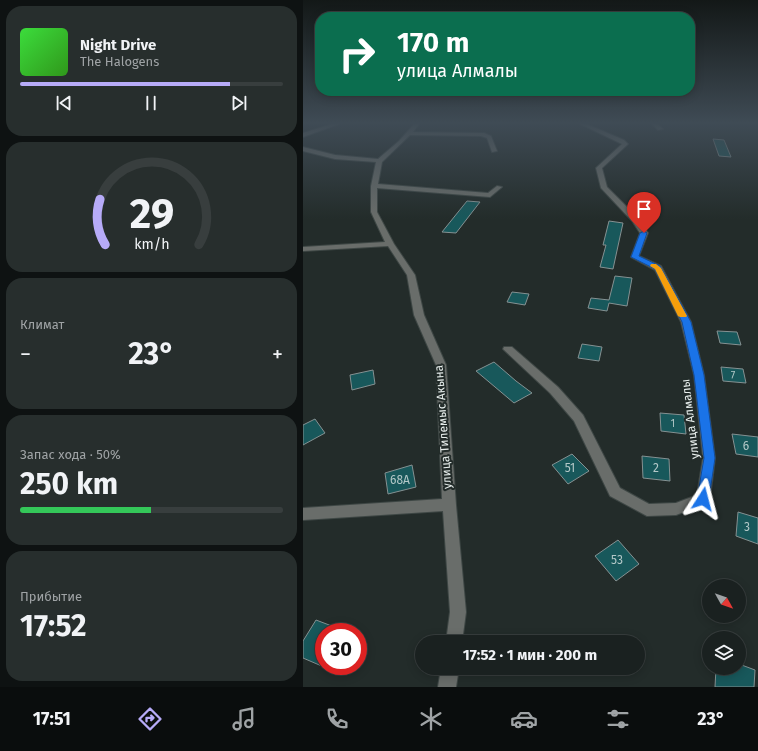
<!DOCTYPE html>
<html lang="ru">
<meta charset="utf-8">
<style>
body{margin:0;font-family:"Fira Sans",sans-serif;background:#272e2d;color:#f1f3f6;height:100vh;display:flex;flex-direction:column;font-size:15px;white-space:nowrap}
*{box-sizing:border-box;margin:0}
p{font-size:13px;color:#9fa3a5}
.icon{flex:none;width:22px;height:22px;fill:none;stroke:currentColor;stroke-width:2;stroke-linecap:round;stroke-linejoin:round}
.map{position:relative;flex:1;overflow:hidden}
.side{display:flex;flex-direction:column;gap:6px;padding:6px;background:#0e1212;width:303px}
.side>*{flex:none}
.banner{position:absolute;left:12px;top:12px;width:380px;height:84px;border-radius:16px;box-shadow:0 2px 10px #0003,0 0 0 1px #383e3e;background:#0b6e4f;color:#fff;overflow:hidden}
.needle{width:26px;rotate:130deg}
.tools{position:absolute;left:399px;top:579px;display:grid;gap:8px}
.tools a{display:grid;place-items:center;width:44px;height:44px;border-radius:50%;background:#1a2120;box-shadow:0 2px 10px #0003,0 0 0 1px #383e3e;font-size:20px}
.speed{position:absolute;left:12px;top:623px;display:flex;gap:8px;font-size:20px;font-weight:700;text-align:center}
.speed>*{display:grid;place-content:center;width:52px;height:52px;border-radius:50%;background:#1a2120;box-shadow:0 2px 10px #0003,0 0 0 1px #383e3e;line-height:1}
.speed .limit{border:6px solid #d22;background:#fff;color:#111}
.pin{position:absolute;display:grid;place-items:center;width:34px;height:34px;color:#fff;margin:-41px -17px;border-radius:50% 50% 50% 0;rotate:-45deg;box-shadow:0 0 4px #0007}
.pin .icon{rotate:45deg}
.me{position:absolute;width:44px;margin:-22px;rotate:9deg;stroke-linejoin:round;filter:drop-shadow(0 0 3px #0008)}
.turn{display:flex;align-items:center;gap:14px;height:84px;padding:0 16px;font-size:18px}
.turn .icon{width:52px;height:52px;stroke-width:2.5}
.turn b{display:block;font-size:28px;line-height:34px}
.big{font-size:30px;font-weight:700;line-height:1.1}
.side .card{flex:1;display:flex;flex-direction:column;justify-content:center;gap:6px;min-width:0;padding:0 14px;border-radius:16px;background:#272e2d}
.side .dial{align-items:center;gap:0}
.dial svg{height:104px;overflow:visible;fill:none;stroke:#383e3e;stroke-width:7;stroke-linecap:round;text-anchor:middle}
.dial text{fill:#f1f3f6;stroke:none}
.song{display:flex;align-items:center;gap:12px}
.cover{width:48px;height:48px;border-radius:6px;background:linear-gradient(135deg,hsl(120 70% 55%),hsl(110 70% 35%))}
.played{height:4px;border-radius:2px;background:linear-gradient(90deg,#b7abf8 80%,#383e3e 80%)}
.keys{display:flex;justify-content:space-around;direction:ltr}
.heat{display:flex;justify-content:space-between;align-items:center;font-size:22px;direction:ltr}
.charge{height:6px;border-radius:3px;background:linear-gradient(90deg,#34c759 50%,#383e3e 0)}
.trip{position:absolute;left:112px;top:635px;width:230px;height:40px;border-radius:20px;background:#1a2120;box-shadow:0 2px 10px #0003,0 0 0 1px #383e3e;font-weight:700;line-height:40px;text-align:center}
.menu{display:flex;height:64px;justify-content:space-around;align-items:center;background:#0a0d0d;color:#9fa3a5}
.menu .icon{width:28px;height:28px}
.menu .on{color:#b7abf8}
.menu b{font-size:18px;color:#f1f3f6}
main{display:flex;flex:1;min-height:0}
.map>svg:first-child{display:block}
</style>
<main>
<section class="side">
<div class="card">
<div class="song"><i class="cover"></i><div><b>Night Drive</b><p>The Halogens</p></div></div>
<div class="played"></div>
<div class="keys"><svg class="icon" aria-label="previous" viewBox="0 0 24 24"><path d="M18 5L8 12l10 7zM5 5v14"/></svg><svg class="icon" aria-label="pause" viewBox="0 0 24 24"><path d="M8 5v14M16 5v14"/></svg><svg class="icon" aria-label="next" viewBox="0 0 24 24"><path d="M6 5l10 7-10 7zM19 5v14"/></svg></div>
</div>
<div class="card dial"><svg viewBox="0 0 100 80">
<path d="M14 69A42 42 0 1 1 86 69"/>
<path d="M14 69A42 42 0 0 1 10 34" stroke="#b7abf8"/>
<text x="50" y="56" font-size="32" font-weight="700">29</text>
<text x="50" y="72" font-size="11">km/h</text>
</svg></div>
<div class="card"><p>Климат</p>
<div class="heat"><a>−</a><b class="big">23°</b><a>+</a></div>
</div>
<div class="card"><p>Запас хода · 50%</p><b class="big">250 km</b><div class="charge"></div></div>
<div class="card"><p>Прибытие</p><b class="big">17:52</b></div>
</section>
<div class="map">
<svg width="455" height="687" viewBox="0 0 455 687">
<rect width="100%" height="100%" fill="#232c2a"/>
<path fill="#18585b" stroke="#859192" d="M410,139L421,140L428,157L416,156Z
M164,201L177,202L153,233L139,232Z
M306,221L320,223L310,269L297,267L303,245H300Z
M312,276L329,278L324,306L306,303L304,311L285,308L288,298L306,300Z
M209,292L226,294L222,305L204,302Z
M414,331L434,332L438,345L417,343Z
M279,344L299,347L296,361L275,358Z
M191,362L213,381L229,393L211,403L173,371Z
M418,367L440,369L443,383L420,381Z
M70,370L72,384L49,390L47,375Z
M357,413L381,415L383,434L358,431Z
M12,419L22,433L0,445V425Z
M429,434L455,437V457L433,454Z
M269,454L286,471L265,484L249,465Z
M339,456L366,459L367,481L340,478Z
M109,465L113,487L85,494L82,473Z
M435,512L455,518V544L433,536Z
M315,540L336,564L313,581L292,556Z
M13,620L42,631V632H21V667L0,658V641Z
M436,664L452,670L451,687H412L413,668H436Z"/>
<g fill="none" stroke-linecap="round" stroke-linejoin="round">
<defs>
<path id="minor" d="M32,123H39L0,137V133Z
M112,123H117L110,132L181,133L188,136L194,151L189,152L184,138L178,136L107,135L79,162L75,184L185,193L194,186L199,187L187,197L74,188V212L91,244L112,275L121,315L143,365L153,505L163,612L159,642H143L147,612L140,511L0,520V508L139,499L133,365L111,315L104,275L85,246L0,251V247L82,242L68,212V186L73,162L32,159L0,151V147L32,155L75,159L96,141Z
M275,123H281L321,140L325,144L299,168L304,187L335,218L345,233L336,256L358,266L388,322L401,375L412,458L407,499L405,503L373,515L344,516L307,496L271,421L247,393L200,349L201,347H209L255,387L280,415L317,488L346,504L373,503L394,495L400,458L391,375L378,322L352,270L328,257L337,233L329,221L298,188L293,168L319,144Z
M348,123H353L360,129L355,130Z
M138,668H156L153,687H135Z"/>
</defs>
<use href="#minor" stroke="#3e4745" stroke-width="2"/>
<use href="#minor" fill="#696d6a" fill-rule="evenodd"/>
</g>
<linearGradient id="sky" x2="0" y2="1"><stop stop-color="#131817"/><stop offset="0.56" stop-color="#3f4b55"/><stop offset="1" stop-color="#3f4b55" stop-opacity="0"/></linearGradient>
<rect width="455" height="219" fill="url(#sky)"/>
<path fill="#1a73e8" stroke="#114b97" d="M341,231L344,233L336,256L357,266L388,322L401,375L412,458L406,499L405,503L400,505L396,503L394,499L401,458L391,375L379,322L352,269L328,257L337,233Z"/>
<path fill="#f59e0b" d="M348,264H353L358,268L384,316L383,317H377L375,316L352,269L347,266Z"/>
<g text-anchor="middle" stroke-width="4" stroke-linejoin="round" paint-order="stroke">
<g font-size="10" fill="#b3c8c8">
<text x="430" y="379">7</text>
<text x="370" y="427">1</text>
</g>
<g font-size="12" fill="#e7eeec" stroke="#232c2a">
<text transform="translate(387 419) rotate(-97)" y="4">улица Алмалы</text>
<text transform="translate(140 427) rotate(-94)" y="4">улица Тилемыс Акына</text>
</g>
<g font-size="12" fill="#b3c8c8">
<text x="443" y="450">6</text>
<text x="267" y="472">51</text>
<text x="353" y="472">2</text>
<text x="97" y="484">68А</text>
<text x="444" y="531">3</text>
<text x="314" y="564">53</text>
</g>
</g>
</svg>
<div class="tools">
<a><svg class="needle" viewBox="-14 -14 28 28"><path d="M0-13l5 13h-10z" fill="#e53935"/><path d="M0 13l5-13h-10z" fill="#9fa3a5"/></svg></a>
<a><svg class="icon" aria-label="layers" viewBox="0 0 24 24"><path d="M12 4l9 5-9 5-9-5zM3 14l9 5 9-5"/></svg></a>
</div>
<div class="speed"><div class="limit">30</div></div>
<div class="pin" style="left:341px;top:233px;background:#d93025"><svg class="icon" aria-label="arrive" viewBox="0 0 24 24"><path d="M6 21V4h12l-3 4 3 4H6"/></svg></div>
<svg class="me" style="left:400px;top:499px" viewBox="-20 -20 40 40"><path d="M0-17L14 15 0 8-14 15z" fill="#1a73e8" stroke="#fff" stroke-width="4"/></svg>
<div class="trip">17:52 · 1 мин · 200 m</div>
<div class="banner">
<div class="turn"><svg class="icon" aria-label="right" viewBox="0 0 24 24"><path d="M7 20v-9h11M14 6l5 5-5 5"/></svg><div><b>170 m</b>улица Алмалы</div></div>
</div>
</div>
</main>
<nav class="menu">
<b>17:51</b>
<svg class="icon on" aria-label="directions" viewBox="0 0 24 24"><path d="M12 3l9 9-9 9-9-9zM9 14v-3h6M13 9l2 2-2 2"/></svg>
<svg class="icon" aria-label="music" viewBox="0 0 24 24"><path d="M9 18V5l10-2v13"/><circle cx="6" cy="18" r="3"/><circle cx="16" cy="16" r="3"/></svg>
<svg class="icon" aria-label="phone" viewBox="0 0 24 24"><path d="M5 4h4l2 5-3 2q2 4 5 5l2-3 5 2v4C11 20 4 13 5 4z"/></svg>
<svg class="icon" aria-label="climate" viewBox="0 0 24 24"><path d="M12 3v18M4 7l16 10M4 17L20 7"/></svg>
<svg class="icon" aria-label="car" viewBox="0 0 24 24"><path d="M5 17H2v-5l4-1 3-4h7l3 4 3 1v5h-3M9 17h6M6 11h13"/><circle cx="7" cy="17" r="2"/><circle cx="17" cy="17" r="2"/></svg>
<svg class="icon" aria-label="filters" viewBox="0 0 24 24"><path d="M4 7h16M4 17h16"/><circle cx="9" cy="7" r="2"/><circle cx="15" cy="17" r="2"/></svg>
<b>23°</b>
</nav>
